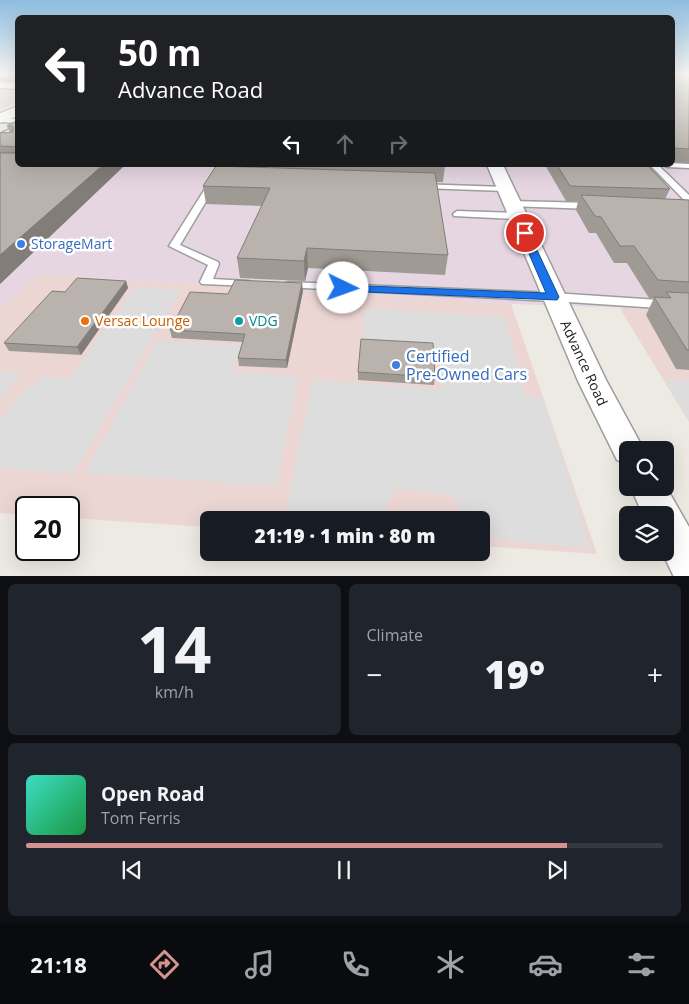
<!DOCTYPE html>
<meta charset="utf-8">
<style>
body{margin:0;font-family:"Open Sans",sans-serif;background:#20242c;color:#f1f3f6;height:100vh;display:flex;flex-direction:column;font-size:19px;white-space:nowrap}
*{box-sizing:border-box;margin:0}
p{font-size:16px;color:#9ea1a6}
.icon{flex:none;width:28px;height:28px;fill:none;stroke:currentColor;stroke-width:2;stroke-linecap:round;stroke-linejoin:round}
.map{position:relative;height:576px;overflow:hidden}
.side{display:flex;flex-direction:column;gap:8px;padding:8px;background:#0d0f14;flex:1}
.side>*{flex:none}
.top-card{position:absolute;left:15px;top:15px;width:660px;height:152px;border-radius:8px;box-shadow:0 5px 20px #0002;background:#202124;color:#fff;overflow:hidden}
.tools{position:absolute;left:619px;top:441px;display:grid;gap:10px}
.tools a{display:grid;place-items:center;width:55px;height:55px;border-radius:8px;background:#171b24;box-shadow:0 5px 20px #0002;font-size:25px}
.speed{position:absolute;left:15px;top:496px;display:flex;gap:10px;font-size:25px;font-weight:700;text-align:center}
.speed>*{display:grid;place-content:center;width:65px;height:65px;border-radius:50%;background:#171b24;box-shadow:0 5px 20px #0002;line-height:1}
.speed .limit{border:2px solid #111;border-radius:8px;background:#fff;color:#111}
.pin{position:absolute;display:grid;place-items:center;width:42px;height:42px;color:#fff;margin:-21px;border:2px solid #fff;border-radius:50%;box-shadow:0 1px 5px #0007}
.me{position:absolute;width:55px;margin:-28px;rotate:93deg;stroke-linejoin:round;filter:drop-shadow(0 0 4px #0008)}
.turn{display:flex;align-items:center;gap:18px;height:105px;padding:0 20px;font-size:22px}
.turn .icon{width:65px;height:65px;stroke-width:2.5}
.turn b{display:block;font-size:35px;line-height:42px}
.lanes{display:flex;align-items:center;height:48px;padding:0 20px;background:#0003;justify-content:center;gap:25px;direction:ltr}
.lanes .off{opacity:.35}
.big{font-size:38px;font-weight:800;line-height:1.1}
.side .widget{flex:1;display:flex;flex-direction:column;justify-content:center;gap:8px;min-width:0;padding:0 18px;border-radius:8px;background:#20242c}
.side .dial{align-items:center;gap:0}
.dial b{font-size:65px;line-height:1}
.song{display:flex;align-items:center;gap:15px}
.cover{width:60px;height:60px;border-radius:8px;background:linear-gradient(135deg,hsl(170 70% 55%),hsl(140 70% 35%))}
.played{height:5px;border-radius:2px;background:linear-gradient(90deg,#d69191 85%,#363941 85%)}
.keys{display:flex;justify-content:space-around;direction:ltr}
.heat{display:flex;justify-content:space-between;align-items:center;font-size:28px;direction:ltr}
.side .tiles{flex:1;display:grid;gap:8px;grid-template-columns:1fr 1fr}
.widget:last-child{grid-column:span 2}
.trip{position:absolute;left:200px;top:511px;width:290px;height:50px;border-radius:8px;background:#171b24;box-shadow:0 5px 20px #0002;font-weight:800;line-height:50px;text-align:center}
.tabs{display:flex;height:80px;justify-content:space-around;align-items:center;background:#090b0e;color:#9ea1a6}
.tabs .icon{width:35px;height:35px}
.tabs .active{color:#d69191}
.tabs b{font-size:22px;color:#f1f3f6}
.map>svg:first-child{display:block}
</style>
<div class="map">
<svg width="689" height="577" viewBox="0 0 689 577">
<rect width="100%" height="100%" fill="#edeae3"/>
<path fill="#dbdada" d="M0,81L17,82V101L0,110Z"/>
<path fill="#ecd6d4" d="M40,274L511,304L597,554L481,546V520H209V527L69,518V508H26V515L0,513V308Z
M619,307L689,310V422Z"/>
<path fill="#e5d6e2" d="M673,74H689V310L511,304L40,274L0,308V133L17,123L18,165H672Z"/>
<path fill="#ddd" d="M135,287L181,290L73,474L0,468V421L26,388H34L42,377L69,379Z
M364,308L504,317L526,397H543L591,548L481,538V520H467L452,495L397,488L378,520H284L313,380L444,389L439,349L362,343Z
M157,341L241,345L232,372L298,376L276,486L85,473Z
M0,371L21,372L0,399Z
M664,379L689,381V420Z"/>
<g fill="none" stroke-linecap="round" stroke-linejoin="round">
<defs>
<path id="service" d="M0,118L18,119V123L0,122Z
M18,125V130L0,139V134Z
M672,163L689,164V168L667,167L663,165H672Z
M650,165H658L689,195V203L686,202Z
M210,181L217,183L180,245L218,262L219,264L213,279L248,281L252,282L254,284L252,286L202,284L200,282L208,265L169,246Z
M418,184L505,187L509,189L505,191L421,188L417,186Z
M511,201L592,203L596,206L592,209L508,206V202Z
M457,211L517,213L522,216L517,219L454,216L453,214Z
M289,282L553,293L689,302V310L553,301L285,287L283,285L285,283Z"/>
<path id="minor" d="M0,82L18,83V89L0,88Z
M487,165H503L606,380L644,450H628V464L617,460L578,381Z
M665,485L689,527V577H674L662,552H665V515H643L631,488H665Z"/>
<path id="tertiary" d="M18,106V116L0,123V113Z"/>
</defs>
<use href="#service" stroke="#9e9e9e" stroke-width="3"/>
<use href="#minor" stroke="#9e9e9e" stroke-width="3"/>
<use href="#tertiary" stroke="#9e9e9e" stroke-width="2"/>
<use href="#service" fill="#fff" fill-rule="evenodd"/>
<use href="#minor" fill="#fff" fill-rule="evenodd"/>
<use href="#tertiary" fill="#fff" fill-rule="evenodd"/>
</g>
<path fill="#a09a95" d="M0,74H18V82L0,81Z
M672,74H689V163L672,162Z
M18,120V165H153L151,167L124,166L0,284V133H10L7,126Z
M272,165H445L443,182H436L448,255L445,275L308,268L305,281L240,278L237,258L262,206L206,204L203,186L272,168Z
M545,165H647L670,189L665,199L689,200V370L676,369L646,315L654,298H649L627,263H614L596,233H589L576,210L578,201H566Z
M126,281L128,288L81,355L9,351L4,343L65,292Z
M303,291L287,368L239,366L238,358L243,342L172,338L170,330L228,294Z
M358,372L435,377L434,385L358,380Z"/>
<path fill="#827d79" d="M103,165H124V166L0,284V255Z
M307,248L308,268L305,281L304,261Z
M126,281L128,288L81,355L77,347Z
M302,283L303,291L287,368L286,360Z"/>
<path fill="#bab3ad" stroke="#827d79" d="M672,74H689V149L672,148Z
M18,120V147L0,146V133L13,132V126H7Z
M0,153H18V165H103L0,255Z
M557,165H647L670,189L570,186Z
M216,166L435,173L448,255L307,248L304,261L237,258L270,188L203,186Z
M581,195L689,200V282L658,280L634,246H620L601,217L595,216Z
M77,278L126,281L77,347L4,343L52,291L65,292Z
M235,280L302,283L286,360L238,358L245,334L170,330L190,292L228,294Z
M666,292L689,293V350H687L654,297L671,298Z
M361,339L433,343L435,377L358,372Z"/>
<linearGradient id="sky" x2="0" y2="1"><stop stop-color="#8ebde1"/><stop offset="0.48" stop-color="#f7f6f2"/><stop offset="1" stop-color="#f7f6f2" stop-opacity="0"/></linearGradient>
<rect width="689" height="155" fill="url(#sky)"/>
<path fill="#1a73e8" stroke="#114b97" d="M525,230L529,233L559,297L557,300L343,291L338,288L343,285L546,293L520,233Z"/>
<g fill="#3f7fe0" stroke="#fff" stroke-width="2">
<circle cx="21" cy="244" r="5"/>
<circle cx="396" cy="365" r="5"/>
</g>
<circle fill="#e8710a" stroke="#fff" stroke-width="2" cx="85" cy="321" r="5"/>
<circle fill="#0f9aa8" stroke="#fff" stroke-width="2" cx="239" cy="321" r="5"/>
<g text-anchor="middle" stroke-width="5" stroke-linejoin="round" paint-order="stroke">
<g font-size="14" fill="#366cbe" stroke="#fff" text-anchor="start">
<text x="31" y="249">StorageMart</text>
</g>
<g font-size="14" fill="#c56008" stroke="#fff" text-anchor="start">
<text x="95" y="326">Versac Lounge</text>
</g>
<g font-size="14" fill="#0d838f" stroke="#fff" text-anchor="start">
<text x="249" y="326">VDG</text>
</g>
<g font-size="14" fill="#1d1d1d" stroke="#fff">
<text transform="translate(584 363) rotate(65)" y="5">Advance Road</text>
</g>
<g font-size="16" fill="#366cbe" stroke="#fff" text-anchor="start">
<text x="406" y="362">Certified<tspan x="406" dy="18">Pre-Owned Cars</tspan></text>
</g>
</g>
</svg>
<div class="tools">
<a><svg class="icon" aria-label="search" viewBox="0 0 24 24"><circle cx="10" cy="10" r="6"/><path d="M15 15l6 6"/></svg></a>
<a><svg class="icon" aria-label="layers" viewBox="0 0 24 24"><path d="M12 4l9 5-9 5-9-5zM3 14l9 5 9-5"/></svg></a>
</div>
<div class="speed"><div class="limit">20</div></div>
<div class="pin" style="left:525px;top:233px;background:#d93025"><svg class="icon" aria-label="arrive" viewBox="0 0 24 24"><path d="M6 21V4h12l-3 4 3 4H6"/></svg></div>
<svg class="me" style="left:343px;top:288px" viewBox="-20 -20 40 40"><circle r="19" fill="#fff"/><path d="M0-13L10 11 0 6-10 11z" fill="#1a73e8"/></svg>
<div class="trip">21:19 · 1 min · 80 m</div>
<div class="top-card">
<div class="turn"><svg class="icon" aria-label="left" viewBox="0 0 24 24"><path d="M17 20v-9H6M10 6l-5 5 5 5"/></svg><div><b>50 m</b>Advance Road</div></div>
<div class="lanes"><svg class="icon" aria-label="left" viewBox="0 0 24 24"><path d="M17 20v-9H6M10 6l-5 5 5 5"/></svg><svg class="icon off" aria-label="ahead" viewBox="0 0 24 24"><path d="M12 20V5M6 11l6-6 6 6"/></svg><svg class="icon off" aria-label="right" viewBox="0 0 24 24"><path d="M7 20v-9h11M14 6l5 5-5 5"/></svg></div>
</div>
</div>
<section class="side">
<div class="tiles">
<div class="widget dial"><b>14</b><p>km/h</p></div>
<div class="widget"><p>Climate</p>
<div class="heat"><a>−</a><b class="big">19°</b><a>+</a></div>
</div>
<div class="widget">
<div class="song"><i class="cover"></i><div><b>Open Road</b><p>Tom Ferris</p></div></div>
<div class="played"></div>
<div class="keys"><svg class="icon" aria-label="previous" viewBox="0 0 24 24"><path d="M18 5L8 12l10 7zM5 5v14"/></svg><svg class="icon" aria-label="pause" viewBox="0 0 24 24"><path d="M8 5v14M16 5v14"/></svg><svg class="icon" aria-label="next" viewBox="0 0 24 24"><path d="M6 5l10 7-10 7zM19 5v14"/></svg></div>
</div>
</div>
</section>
<nav class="tabs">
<b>21:18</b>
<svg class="icon active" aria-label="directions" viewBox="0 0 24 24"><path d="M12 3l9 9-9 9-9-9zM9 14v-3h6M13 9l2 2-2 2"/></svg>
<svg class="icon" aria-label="music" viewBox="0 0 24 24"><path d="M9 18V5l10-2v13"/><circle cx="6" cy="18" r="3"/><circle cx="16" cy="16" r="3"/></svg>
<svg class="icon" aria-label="phone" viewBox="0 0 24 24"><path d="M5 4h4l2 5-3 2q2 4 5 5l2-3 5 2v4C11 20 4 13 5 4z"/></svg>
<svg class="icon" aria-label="climate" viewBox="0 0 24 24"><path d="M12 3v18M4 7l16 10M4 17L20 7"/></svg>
<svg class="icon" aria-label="car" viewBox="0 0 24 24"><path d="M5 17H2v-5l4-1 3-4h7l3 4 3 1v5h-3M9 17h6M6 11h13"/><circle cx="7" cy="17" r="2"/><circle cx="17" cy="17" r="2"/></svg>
<svg class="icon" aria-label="filters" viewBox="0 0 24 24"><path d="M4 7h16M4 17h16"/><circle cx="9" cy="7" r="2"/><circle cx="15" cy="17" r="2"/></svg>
</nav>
